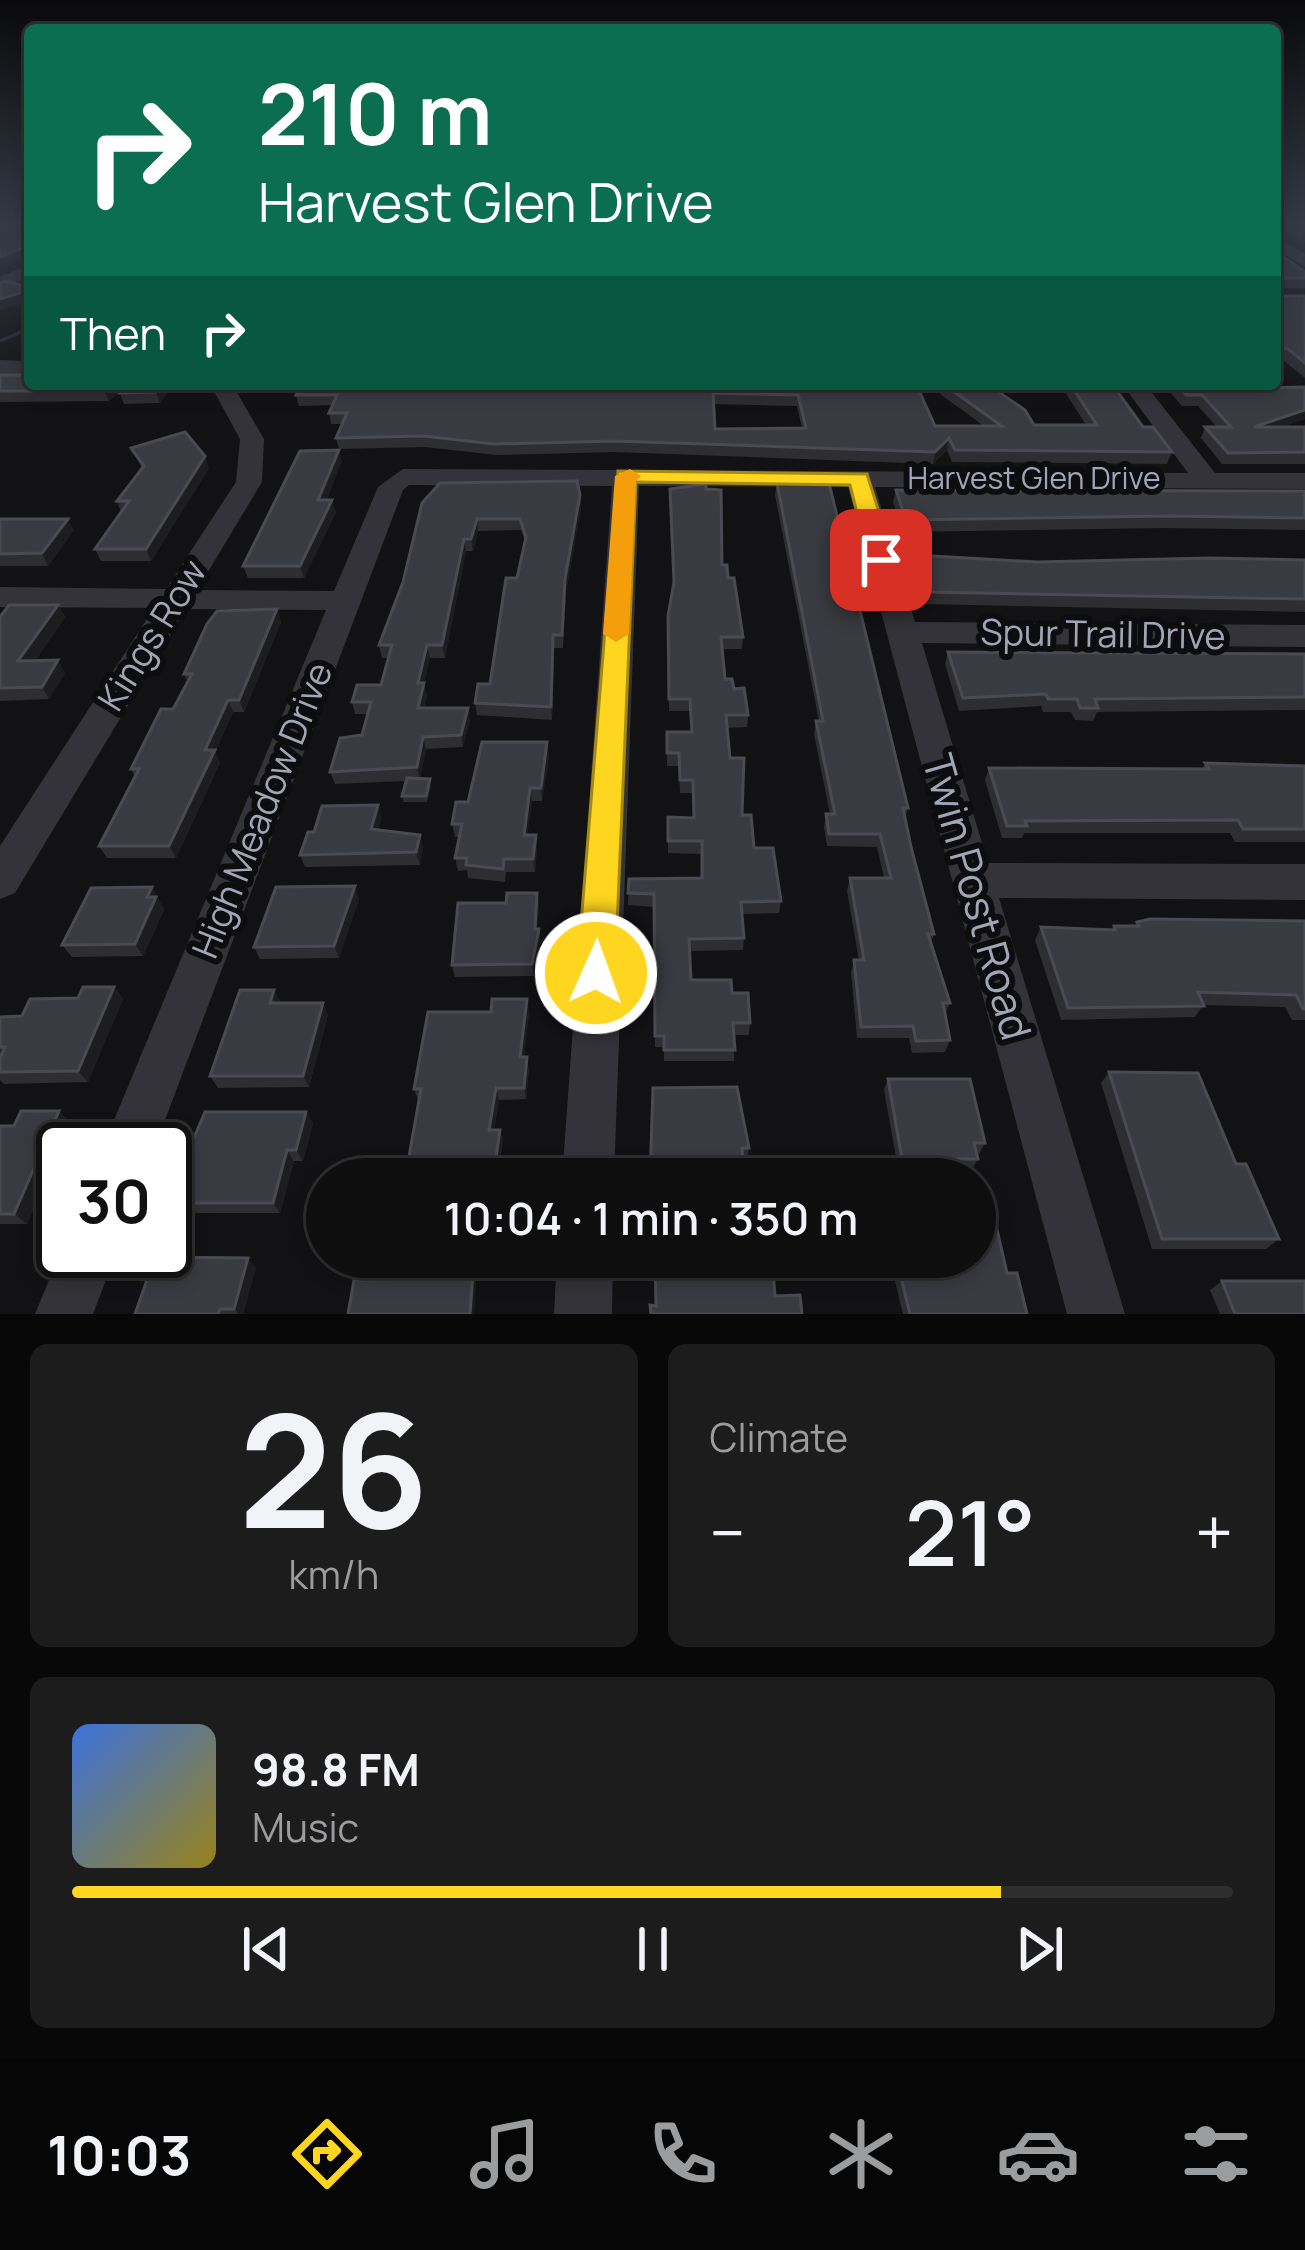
<!DOCTYPE html>
<meta charset="utf-8">
<style>
body{margin:0;font-family:Manrope,sans-serif;background:#1c1c1d;color:#f1f3f6;height:100vh;display:flex;flex-direction:column;font-size:45px;white-space:nowrap}
*{box-sizing:border-box;margin:0}
p{font-size:39px;color:#9b9c9e}
.icon{flex:none;width:66px;height:66px;fill:none;stroke:currentColor;stroke-width:2;stroke-linecap:round;stroke-linejoin:round}
.map{position:relative;height:1314px;overflow:hidden}
.sheet{display:flex;flex-direction:column;gap:30px;padding:30px;background:#080808;flex:1}
.sheet>*{flex:none}
.top-card{position:absolute;left:24px;top:24px;width:1257px;height:366px;border-radius:12px;box-shadow:0 6px 18px #0003,0 0 0 3px #2e2e2f;background:#0b6e4f;color:#fff;overflow:hidden}
.speed{position:absolute;left:36px;top:1122px;display:flex;gap:24px;font-size:60px;font-weight:700;text-align:center}
.speed>*{display:grid;place-content:center;width:156px;height:156px;border-radius:50%;background:#0e0e0f;box-shadow:0 6px 18px #0003,0 0 0 3px #2e2e2f;line-height:1}
.speed .limit{border:6px solid #111;border-radius:18px;background:#fff;color:#111}
.pin{position:absolute;display:grid;place-items:center;width:102px;height:102px;color:#fff;margin:-51px;border-radius:24px;box-shadow:0 6px 18px #0006}
.me{position:absolute;width:132px;margin:-66px;rotate:2deg;stroke-linejoin:round;filter:drop-shadow(0 0 9px #0008)}
.turn{display:flex;align-items:center;gap:42px;height:252px;padding:0 36px;font-size:54px}
.turn .icon{width:156px;height:156px;stroke-width:2.5}
.turn b{display:block;font-size:84px;line-height:102px}
.then{display:flex;align-items:center;height:114px;padding:0 36px;background:#0003;gap:24px;font-size:45px}
.big{font-size:90px;font-weight:600;line-height:1.1}
.sheet .widget{flex:1;display:flex;flex-direction:column;justify-content:center;gap:18px;min-width:0;padding:0 42px;border-radius:18px;background:#1c1c1d}
.sheet .dial{align-items:center;gap:0}
.dial b{font-size:156px;line-height:1}
.song{display:flex;align-items:center;gap:36px}
.cover{width:144px;height:144px;border-radius:18px;background:linear-gradient(135deg,hsl(220 70% 55%),hsl(50 70% 35%))}
.played{height:12px;border-radius:6px;background:linear-gradient(90deg,#fed51f 80%,#2e2e2f 80%)}
.keys{display:flex;justify-content:space-around;direction:ltr}
.heat{display:flex;justify-content:space-between;align-items:center;font-size:66px;direction:ltr}
.sheet .tiles{flex:1;display:grid;gap:30px;grid-template-columns:1fr 1fr}
.widget:last-child{grid-column:span 2}
.trip{position:absolute;left:306px;top:1158px;width:690px;height:120px;border-radius:60px;background:#0e0e0f;box-shadow:0 6px 18px #0003,0 0 0 3px #2e2e2f;font-weight:600;line-height:120px;text-align:center}
.dock{display:flex;height:192px;justify-content:space-around;align-items:center;background:#060606;color:#9b9c9e}
.dock .icon{width:84px;height:84px}
.dock .active{color:#fed51f}
.dock b{font-size:54px;color:#f1f3f6}
.map>svg:first-child{display:block}
</style>
<div class="map">
<svg width="1305" height="1314" viewBox="0 0 1305 1314">
<rect width="100%" height="100%" fill="#121214"/>
<g fill="none" stroke-linecap="round" stroke-linejoin="round">
<path stroke="#272e38" stroke-width="3" d="M0,341L30,328"/>
<path fill="#333339" fill-rule="evenodd" d="M1275,236L1305,254V267L1275,249Z
M30,264V276L0,290V277Z
M0,360L30,361V375L0,374Z
M210,384H232L264,439L262,482L197,590L334,591L378,487L403,469L1188,473L1122,384H1145L1215,473H1305V489L875,487L915,622L1305,625V647L922,643L988,863L1305,864V900L999,898L1125,1314H1067L848,487L639,486L614,1179H562L612,486L409,485L403,490L154,1149H102L326,610L186,609L15,893L0,899V846L154,608L0,607V587L166,589L236,482L240,439Z
M63,1246V1251H117L93,1314H35Z
M557,1257H613L612,1314H554Z"/>
</g>
<path fill="#2e2e32" fill-rule="evenodd" d="M1275,222H1305V243L1275,224Z
M1275,251L1305,272V288H1276V296H1305V378L1283,360L1275,358Z
M0,375L30,384L125,385L109,401L0,402Z
M916,384L935,426H984L940,394L942,384L1034,425H1086L1060,384H1112L1143,427L1172,452L1167,464L952,462L947,450L933,464L615,452L496,455L425,447L339,449L336,438L342,424H331L329,413L332,405L299,406L296,395ZM713,404L797,406L802,428L715,429Z
M1163,384H1247L1250,388L1305,387V419L1281,427H1305V464H1222L1201,438L1205,427H1217L1198,406H1182Z
M172,386L160,403L124,404L120,393Z
M131,448L209,468L151,561H101L95,549L121,512L117,501L142,468Z
M342,461L326,500L336,512L304,578H248L243,566Z
M777,483L908,808L905,818L934,934L931,942L950,1003L945,1014L950,1040L945,1052L912,1053L909,1038H857L851,972L854,960H859L847,891L850,878H884L877,847L827,846L824,827L826,814H830L814,734L816,721H819L775,495Z
M896,490L1305,491V530L1164,528L903,532L893,502Z
M580,495L581,507L566,592L563,648H554L552,720L477,715L475,703L490,684L525,541L521,530L478,531L473,551H466L445,658H430L424,683L427,696L424,708L470,720L463,747L426,749L420,779L431,785L427,802H404L402,796L406,781L335,784L330,772L362,735L367,714H355L352,702L381,685L389,658H382L379,645L403,582L422,503Z
M0,519L74,530L48,566H0Z
M915,555L1037,562L1305,560V612L925,604L912,567Z
M722,565L728,578L743,637L742,649H722L725,679L734,689L748,715L747,727L727,728L730,758L742,815L754,848L781,901L779,913L742,914L744,938L743,950L690,951L691,980L732,993L750,1023L749,1035H734V1061H664V1047H655L654,907L628,905L629,879L701,878V854L668,853V817L693,818V793H680L679,766H667V732H691L689,711H669L668,616Z
M58,605L65,617L35,661L65,673L49,699L0,701V617Z
M277,609L281,622L244,712H233L215,752L220,763L176,858H107L99,846L135,777L131,769L173,709L188,682L184,674Z
M948,652L1305,654V710L1097,712L1093,721L1075,720L1071,712H1043L1041,706L959,711L945,664Z
M549,755L542,801H532L527,835L537,848L535,872H506L505,882L468,878L467,870L458,871L455,858L459,837H455L452,824L468,802Z
M1205,763L1305,766V842H1235L1230,833H1024L1022,838H1002L985,780L989,768L1202,769Z
M381,818L378,830L423,848L420,865L305,867L300,855L314,832Z
M152,887L164,910L143,956L72,957L62,945Z
M537,893L539,905L537,929L541,941L534,976L455,977L452,965L506,903Z
M359,899L339,958L260,959L254,947Z
M1305,921V1020H1292L1285,1007L1203,1005L1195,1017L1061,1020L1035,940L1041,927L1111,930L1114,926H1134L1137,922Z
M114,987L123,999L88,1082L4,1084L0,1080V1017L22,1016Z
M281,1002L280,1003H323L328,1015L309,1087L218,1088L210,1076Z
M529,1011L524,1057L529,1069L526,1099L499,1100L494,1130H500L503,1141L497,1179H405L418,1100L414,1089Z
M1109,1072L1236,1164L1279,1239L1266,1249H1152L1101,1083Z
M888,1079L985,1143L979,1154H977L978,1159L972,1169H898L884,1090Z
M653,1088L749,1148L747,1159H743V1179H650Z
M306,1112L313,1123L303,1161H294L280,1213H175L166,1203Z
M70,1122L27,1224H0V1126Z
M889,1257H975L1007,1273L1027,1314H903Z
M256,1267L243,1314H135Z
M1222,1281L1305,1314H1220L1210,1290Z"/>
<path fill="#1d1d20" d="M30,245V256L0,268V257Z
M30,290V301L0,310V299Z
M111,384L125,385L109,401L104,391Z
M162,384H171L172,386L160,403L156,392Z
M1305,410V419L1249,438L1254,427Z
M949,438L947,450L933,464L935,452Z
M339,450L342,461L322,512L318,500Z
M205,456L209,468L151,561L146,549Z
M580,495L581,507L566,592L563,648L565,579Z
M332,500L336,512L304,578L300,566Z
M68,519L74,530L48,566L42,553Z
M477,519L478,531L473,551L471,539Z
M464,539L466,551L445,658L442,645Z
M58,605L65,617L26,674L18,661Z
M277,609L281,622L244,712L239,700Z
M553,635L554,648L552,720L551,707Z
M427,645L430,658L421,696L418,683Z
M58,660L65,673L49,699L42,687Z
M424,683L427,696L421,720L418,708Z
M228,700L233,712L215,752L220,763L176,858L169,846L205,750Z
M468,708L470,720L463,747L461,735Z
M423,737L426,749L420,780L417,767Z
M547,742L549,755L542,801L541,788Z
M530,788L532,801L525,848L524,835Z
M378,805L381,818L375,842L371,829Z
M420,835L423,848L420,865L416,852Z
M536,835L537,848L535,872L533,859Z
M355,886L359,899L339,958L334,946Z
M152,887L164,910L143,956L135,944L147,897Z
M537,893L539,905L536,941L535,929Z
M539,929L541,941L534,976L532,964Z
M114,987L123,999L88,1082L78,1071Z
M274,990L281,1002L276,1015L270,1003Z
M527,999L529,1011L523,1069L520,1057Z
M323,1003L328,1015L309,1087L303,1076Z
M527,1057L529,1069L526,1099L524,1088Z
M496,1088L499,1100L492,1141L489,1130Z
M59,1111L70,1122L27,1224L14,1214Z
M306,1112L313,1123L303,1161L296,1150Z
M500,1130L503,1141L497,1179H493Z
M287,1150L294,1161L280,1213L273,1203Z
M248,1258L256,1267L243,1314H239L234,1309Z
M474,1259L477,1269L474,1314H470Z"/>
<path fill="#3a3b40" stroke="#4a4b52" stroke-width="3" fill-rule="evenodd" d="M0,222H30V245L0,257Z
M1275,251L1305,272V278H1276V296H1305V363L1288,349L1275,347Z
M5,281L30,287V290L0,299V283Z
M0,375H30V384H111L104,391H0Z
M127,384H162L156,392L120,393Z
M302,384H916L935,426H1002L943,384H987L1025,410L1034,425H1097L1070,384H1112L1143,427H1153L1172,452L955,450L949,438L935,452L615,441L494,444L423,436L336,438L347,413H329L337,395H296ZM713,393L798,395L806,428L715,429Z
M1177,384H1247L1250,388L1305,387V410L1254,427H1305V452L1228,453L1205,427H1231L1202,395H1186Z
M185,432L205,456L146,549H95L129,501H117L144,466L131,448Z
M339,450L318,500H332L300,566H243L300,451Z
M577,481L580,495L565,579L562,635H553L551,707L475,703L478,684H490L506,578H517L526,537L520,519H477L471,539H464L442,645H427L418,683H424L418,708H468L461,735L423,737L417,767L330,772L340,738L362,735L371,702H352L357,685H381L392,645H379L403,582L422,503L440,483Z
M777,483H829L908,808H903L911,847L934,934H928L950,1003H943L950,1040L916,1041L913,1026L861,1027L854,960H864L850,878H891L880,834H829L826,814H835L816,721H823Z
M706,484V489L721,490L722,565H727L728,578H734L743,637H721L725,679H732L734,689L744,688L748,715H726L730,758H744L742,815H751L754,848H773L781,901L741,902L744,938L689,939L691,980H731L732,993H748L750,1023H733L735,1050H664V1036H655L654,894L628,893L629,879L702,878V841H668V817L694,818L693,780H680L679,753H667V732H692L690,699H669L668,616L674,582L670,489Z
M896,490L1305,491V518L1169,516L906,520Z
M0,519H68L42,553L0,554Z
M915,555L1037,562L1210,558L1305,560V599L928,592Z
M9,605H58L18,661L58,660L42,687L0,688V617Z
M277,609L239,700H228L205,750H215L169,846H99L139,769H131L161,709H173L192,674H184L207,624L217,611Z
M948,652L1305,654V697L1095,699L1098,708H1080L1077,699H1048L1046,694L963,698Z
M482,742H547L541,788H530L524,835H536L533,859H504L503,869L466,865L467,858H455L462,824H452L456,802H468Z
M1205,763L1305,766V829H1243L1238,820L1025,821L1027,826H1007L989,768L1209,769Z
M407,778L430,779L426,796H402Z
M378,805L371,829L420,835L416,852L300,855L308,832H314L322,806Z
M355,886L334,946L254,947L276,887Z
M152,887L147,897H156L135,944L62,945L91,888Z
M507,893H537L535,929H539L532,964L452,965L458,903H506Z
M1150,919L1305,921V1009H1303L1296,995L1198,992L1204,1006L1068,1008L1041,927L1115,930L1114,926H1139L1137,922Z
M83,987H114L78,1071L0,1072V1058L5,1047H0V1017L22,1016L30,999L78,998Z
M240,990H274L270,1003H323L303,1076H210Z
M492,999H527L520,1057H527L524,1088H496L489,1130H500L493,1179H405L421,1089H414L428,1012H491Z
M1109,1072L1198,1073L1236,1164H1246L1279,1239H1162Z
M888,1079H970L985,1143H974L978,1159H902Z
M737,1087L749,1148H742L744,1173L689,1174V1179H650L653,1088Z
M21,1111H59L14,1214H0V1126H14Z
M205,1112H306L296,1150H287L273,1203H166Z
M975,1195H989L1007,1273H1017L1027,1314H910L896,1257H975Z
M155,1257L248,1258L234,1309H220L218,1314H135Z
M655,1257H772L775,1296L800,1295L802,1314H651L650,1305L656,1306Z
M433,1259H474L470,1314H348L354,1280L431,1279Z
M1222,1281H1305V1314H1235Z"/>
<linearGradient id="sky" x2="0" y2="1"><stop stop-color="#0a0a0b"/><stop offset="0.55" stop-color="#333945"/><stop offset="1" stop-color="#333945" stop-opacity="0"/></linearGradient>
<rect width="1305" height="406" fill="url(#sky)"/>
<path fill="#fed51f" stroke="#a58a14" stroke-width="3" d="M618,471L867,474L894,560L881,567L869,560L850,485L636,482L615,973L609,985L596,990L583,985L577,973Z"/>
<path fill="#f59e0b" d="M630,469L641,476L636,481L629,634L616,642L603,634L615,476Z"/>
<g text-anchor="middle" stroke-width="12" stroke-linejoin="round" paint-order="stroke">
<g font-size="30" fill="#a2a5b5" stroke="#0d0d0f">
<text x="1034" y="489">Harvest Glen Drive</text>
</g>
<g font-size="36" fill="#a2a5b5" stroke="#0d0d0f">
<text transform="translate(1103 634) rotate(1)" y="13">Spur Trail Drive</text>
<text transform="translate(152 635) rotate(-58)" y="13">Kings Row</text>
<text transform="translate(262 810) rotate(-68)" y="13">High Meadow Drive</text>
</g>
<g font-size="42" fill="#a2a5b5" stroke="#0d0d0f">
<text transform="translate(977 897) rotate(74)" y="15">Twin Post Road</text>
</g>
</g>
</svg>
<div class="speed"><div class="limit">30</div></div>
<div class="pin" style="left:881px;top:560px;background:#d93025"><svg class="icon" aria-label="arrive" viewBox="0 0 24 24"><path d="M6 21V4h12l-3 4 3 4H6"/></svg></div>
<svg class="me" style="left:596px;top:973px" viewBox="-20 -20 40 40"><circle r="17" fill="#fed51f" stroke="#fff" stroke-width="3"/><path d="M0-11L8 9 0 5-8 9z" fill="#fff"/></svg>
<div class="trip">10:04 · 1 min · 350 m</div>
<div class="top-card">
<div class="turn"><svg class="icon" aria-label="right" viewBox="0 0 24 24"><path d="M7 20v-9h11M14 6l5 5-5 5"/></svg><div><b>210 m</b>Harvest Glen Drive</div></div>
<div class="then">Then<svg class="icon" aria-label="right" viewBox="0 0 24 24"><path d="M7 20v-9h11M14 6l5 5-5 5"/></svg></div>
</div>
</div>
<section class="sheet">
<div class="tiles">
<div class="widget dial"><b>26</b><p>km/h</p></div>
<div class="widget"><p>Climate</p>
<div class="heat"><a>−</a><b class="big">21°</b><a>+</a></div>
</div>
<div class="widget">
<div class="song"><i class="cover"></i><div><b>98.8 FM</b><p>Music</p></div></div>
<div class="played"></div>
<div class="keys"><svg class="icon" aria-label="previous" viewBox="0 0 24 24"><path d="M18 5L8 12l10 7zM5 5v14"/></svg><svg class="icon" aria-label="pause" viewBox="0 0 24 24"><path d="M8 5v14M16 5v14"/></svg><svg class="icon" aria-label="next" viewBox="0 0 24 24"><path d="M6 5l10 7-10 7zM19 5v14"/></svg></div>
</div>
</div>
</section>
<nav class="dock">
<b>10:03</b>
<svg class="icon active" aria-label="directions" viewBox="0 0 24 24"><path d="M12 3l9 9-9 9-9-9zM9 14v-3h6M13 9l2 2-2 2"/></svg>
<svg class="icon" aria-label="music" viewBox="0 0 24 24"><path d="M9 18V5l10-2v13"/><circle cx="6" cy="18" r="3"/><circle cx="16" cy="16" r="3"/></svg>
<svg class="icon" aria-label="phone" viewBox="0 0 24 24"><path d="M5 4h4l2 5-3 2q2 4 5 5l2-3 5 2v4C11 20 4 13 5 4z"/></svg>
<svg class="icon" aria-label="climate" viewBox="0 0 24 24"><path d="M12 3v18M4 7l16 10M4 17L20 7"/></svg>
<svg class="icon" aria-label="car" viewBox="0 0 24 24"><path d="M5 17H2v-5l4-1 3-4h7l3 4 3 1v5h-3M9 17h6M6 11h13"/><circle cx="7" cy="17" r="2"/><circle cx="17" cy="17" r="2"/></svg>
<svg class="icon" aria-label="filters" viewBox="0 0 24 24"><path d="M4 7h16M4 17h16"/><circle cx="9" cy="7" r="2"/><circle cx="15" cy="17" r="2"/></svg>
</nav>
